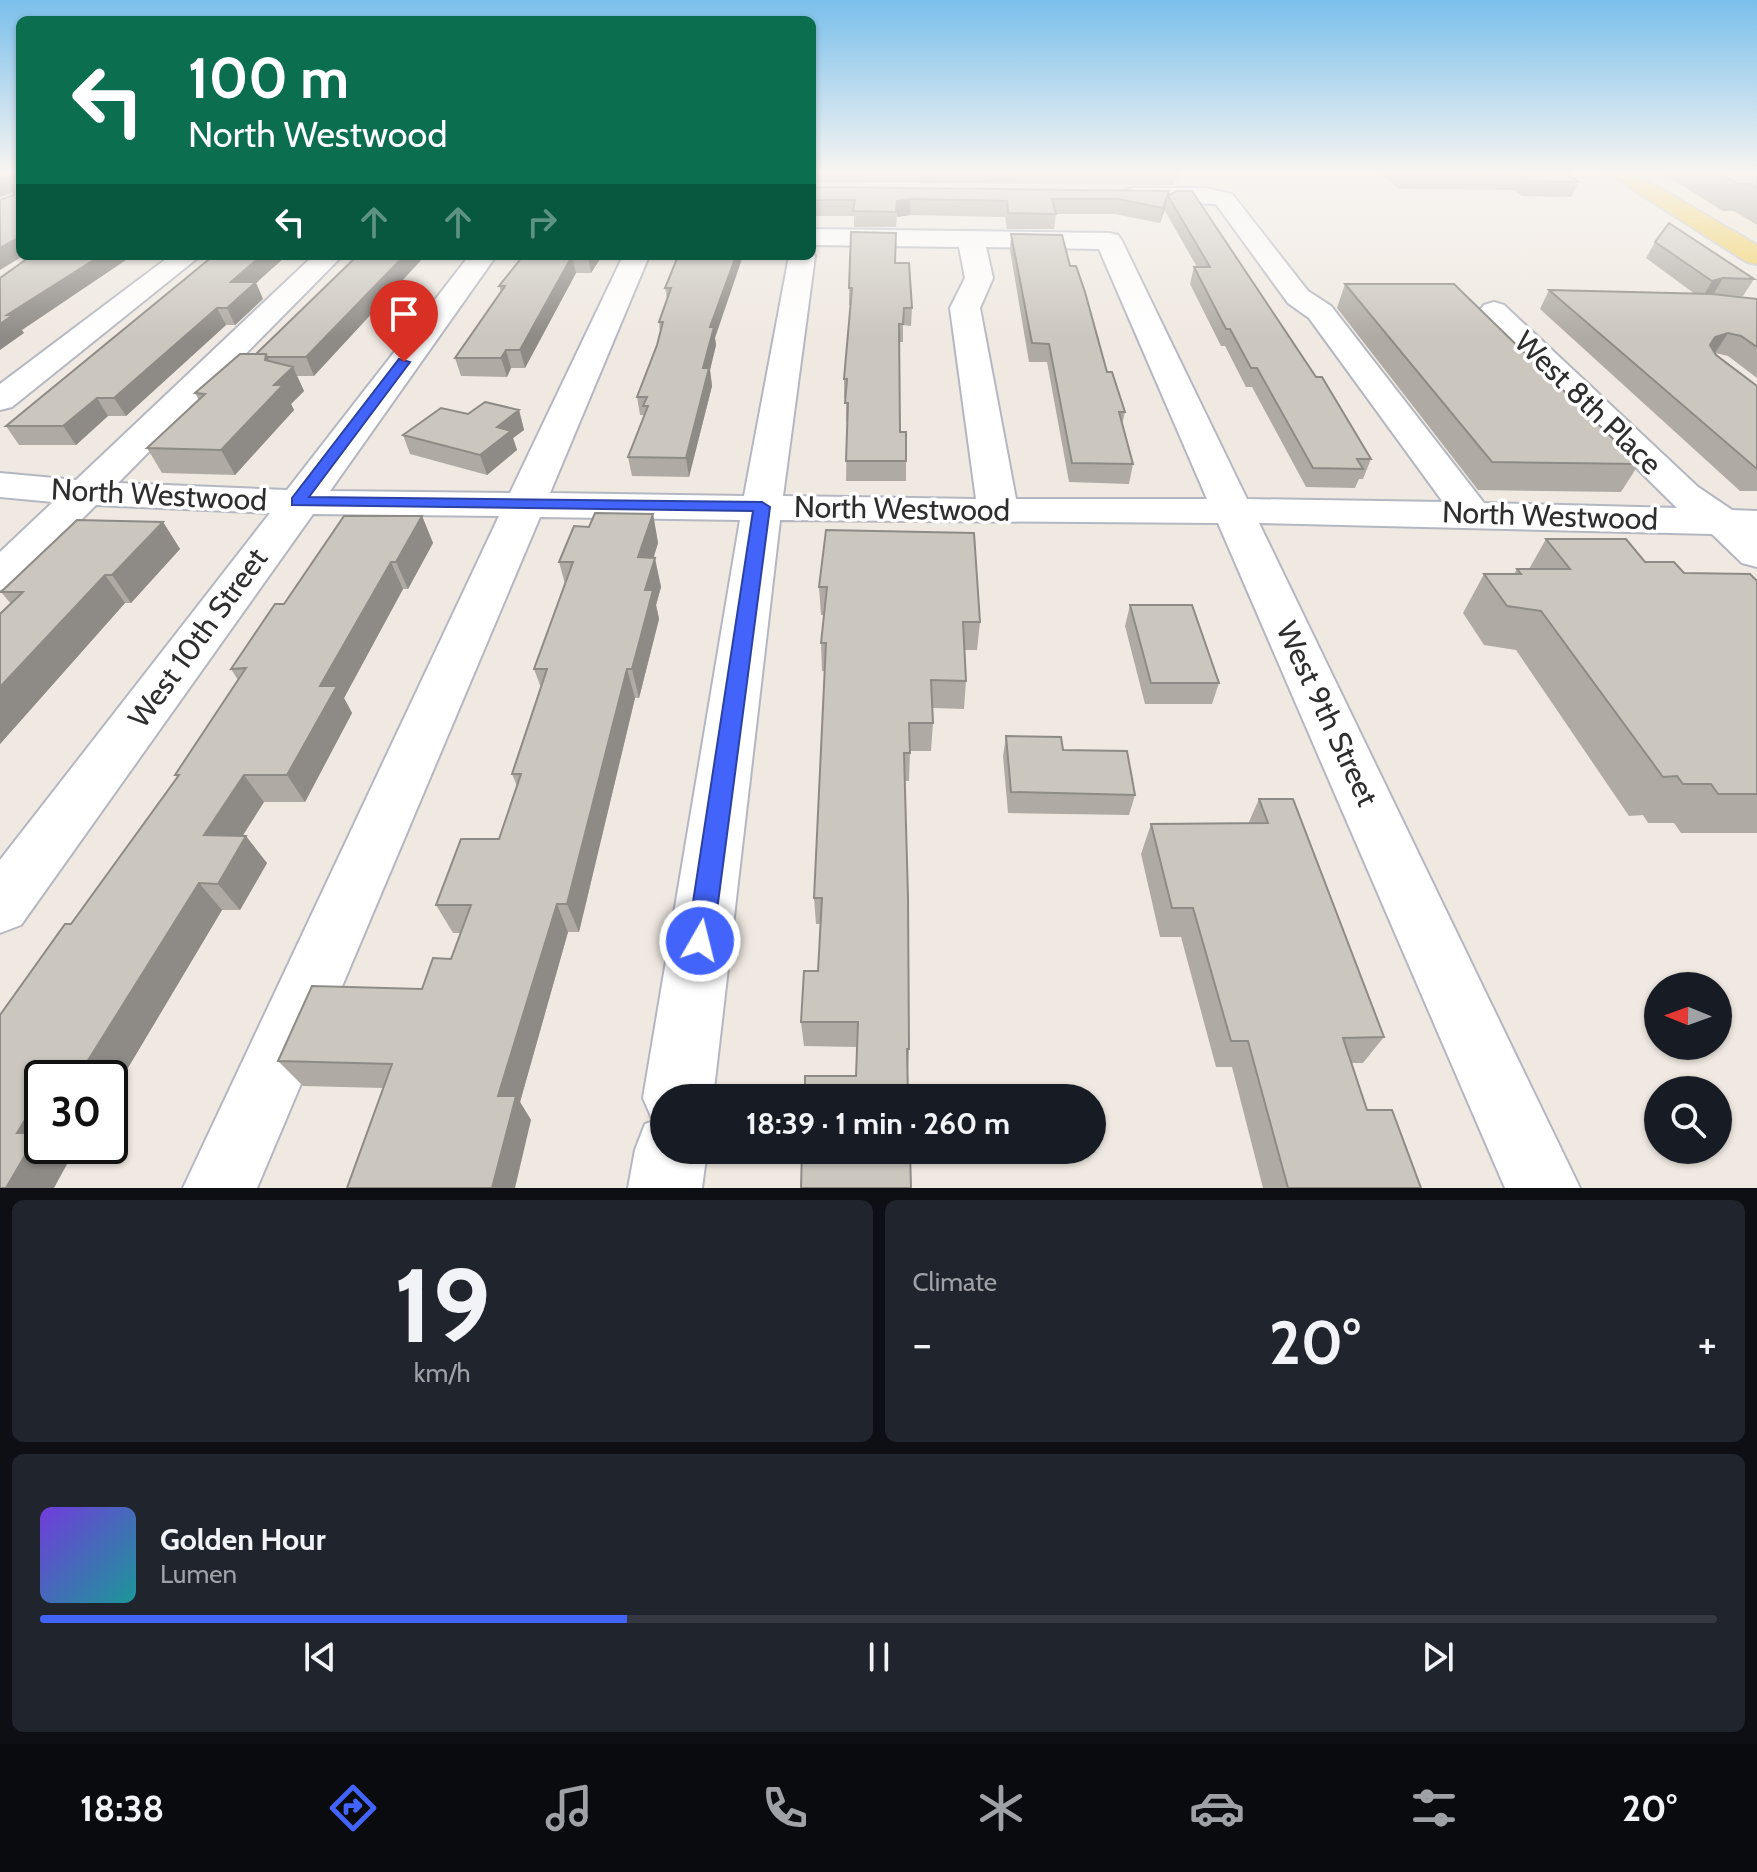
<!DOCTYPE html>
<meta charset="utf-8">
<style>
body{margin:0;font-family:Cabin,sans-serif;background:#20242c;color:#f1f3f6;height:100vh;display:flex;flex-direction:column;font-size:30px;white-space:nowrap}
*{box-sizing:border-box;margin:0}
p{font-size:26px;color:#9ea1a6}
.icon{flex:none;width:44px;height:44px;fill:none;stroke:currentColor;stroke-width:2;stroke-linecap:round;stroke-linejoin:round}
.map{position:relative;height:1188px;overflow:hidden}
.drawer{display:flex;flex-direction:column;gap:12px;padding:12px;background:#0d0f14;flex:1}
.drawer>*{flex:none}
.banner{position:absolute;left:16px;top:16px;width:800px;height:244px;border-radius:12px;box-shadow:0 2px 6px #0004;background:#0b6e4f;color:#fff;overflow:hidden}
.needle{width:52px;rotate:271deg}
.controls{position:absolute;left:1644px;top:972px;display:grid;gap:16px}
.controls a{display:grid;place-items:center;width:88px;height:88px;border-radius:50%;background:#171b24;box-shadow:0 2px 6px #0004;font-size:40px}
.speed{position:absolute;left:24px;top:1060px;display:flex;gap:16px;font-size:40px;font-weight:700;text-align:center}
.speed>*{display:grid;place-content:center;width:104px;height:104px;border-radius:50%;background:#171b24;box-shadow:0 2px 6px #0004;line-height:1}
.speed .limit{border:4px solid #111;border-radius:12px;background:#fff;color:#111}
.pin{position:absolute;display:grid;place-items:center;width:68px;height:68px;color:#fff;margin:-82px -34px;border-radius:50% 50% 50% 0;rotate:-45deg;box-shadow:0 0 8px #0007}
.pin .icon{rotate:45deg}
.me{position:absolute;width:88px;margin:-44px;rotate:8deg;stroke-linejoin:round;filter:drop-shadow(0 0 6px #0008)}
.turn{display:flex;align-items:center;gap:28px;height:168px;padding:0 40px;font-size:36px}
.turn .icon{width:104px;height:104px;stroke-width:2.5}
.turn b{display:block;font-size:56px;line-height:68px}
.lanes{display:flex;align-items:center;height:76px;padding:0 40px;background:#0003;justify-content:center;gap:40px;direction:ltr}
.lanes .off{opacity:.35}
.big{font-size:60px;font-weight:800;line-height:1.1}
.drawer .tile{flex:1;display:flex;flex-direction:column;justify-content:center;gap:12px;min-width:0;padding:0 28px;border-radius:12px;background:#20242c}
.drawer .dial{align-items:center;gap:0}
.dial b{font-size:104px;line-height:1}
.song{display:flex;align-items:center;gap:24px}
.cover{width:96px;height:96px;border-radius:12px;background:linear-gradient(135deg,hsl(260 70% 55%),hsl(180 70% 35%))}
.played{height:8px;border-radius:4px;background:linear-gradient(90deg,#4264fb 35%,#363941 35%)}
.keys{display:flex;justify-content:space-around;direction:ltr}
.heat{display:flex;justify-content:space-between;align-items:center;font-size:44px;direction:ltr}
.drawer .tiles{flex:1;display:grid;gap:12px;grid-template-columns:1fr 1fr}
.tile:last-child{grid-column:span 2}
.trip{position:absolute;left:650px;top:1084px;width:456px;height:80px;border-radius:40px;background:#171b24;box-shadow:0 2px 6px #0004;font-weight:800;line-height:80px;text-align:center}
.menu{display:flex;height:128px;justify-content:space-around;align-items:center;background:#090b0e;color:#9ea1a6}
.menu .icon{width:56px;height:56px}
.menu .on{color:#4264fb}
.menu b{font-size:36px;color:#f1f3f6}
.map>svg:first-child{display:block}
</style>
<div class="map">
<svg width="1757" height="1188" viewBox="0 0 1757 1188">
<rect width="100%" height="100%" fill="#efe9e1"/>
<path fill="#f0e6d1" d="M1638,171H1757V241Z"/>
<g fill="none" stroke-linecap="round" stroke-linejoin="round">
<defs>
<path id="minor" d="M1134,188H1205L1232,194L1308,291L1331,306L1484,503L1677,508L1484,317L1479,311L1484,305L1494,302L1504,305L1698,487L1732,510L1757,511V567L1742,563L1712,534L1259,523L1580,1188H1505L1218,523L780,520L713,1098H664V1150H707L702,1188H628L635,1150L645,1124L653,1121L643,1098L740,520L540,517L257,1188H183L499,516L313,514L21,925L0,933V860L270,513L96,505L15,586L0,590V552L53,502L0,497V473L76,480L313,256H342L118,483L287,490L469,256H496L330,491L510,493L623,256H649L550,493L744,496L789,256H812V251L815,256L783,496L976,499L950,308L965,278L959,247L812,245V229L1109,233L1118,235L1122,241L1247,499L1443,502L1309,318L1288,303L1216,204L1126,200L1122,195L1126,190ZM986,247L1099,249L1207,499H1016L980,308L993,278Z
M170,256H200L12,407L0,410V384Z"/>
<path id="major" d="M1604,171H1631L1757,245V264L1747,262Z"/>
</defs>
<use href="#minor" stroke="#b4b7c1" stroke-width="4"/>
<use href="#major" stroke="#c9c9c9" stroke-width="4"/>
<use href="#minor" fill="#fff" fill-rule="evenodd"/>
<use href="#major" fill="#f2d163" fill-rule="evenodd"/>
</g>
<path fill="#afaba4" d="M812,171H1180L1174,185L812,182Z
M1379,171H1564L1579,182L1571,197L1522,196L1514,190L1399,189Z
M1659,171H1757V225L1734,211H1723Z
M812,187L1169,191L1168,196L1371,459L1363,479H1359L1355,488L1306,487L1252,387H1246L1225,346H1221L1190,284L1194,267H1197L1165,211V209L1160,223L1115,214H1056L1054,229H1007L1005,217L910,215L897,217L896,227H854V216H812Z
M1011,234L1070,266L1107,372L1125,412L1122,425L1133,464L1129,484L1069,482L1047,362H1029L1010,250Z
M1655,242L1754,279L1743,296L1718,295L1757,299V378L1728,356L1715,353L1757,386V491H1740L1540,309L1549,290L1695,294L1646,258Z
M213,256H286L256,283L263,299L235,325H226L126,416H108L76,445H19L6,426Z
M357,256L314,376H297L304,391L291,404L294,410L235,475L162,473L147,448L199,400L195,393L256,354Z
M523,256H602L591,273H576L525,368H511L507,377L461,376L455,358L501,292L499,286Z
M678,256L715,338L716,345L710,370L712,386L689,477L632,476L628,457L644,415H640L637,397L657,345L660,332L659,322L667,299L665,288Z
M895,263L912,308L911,326L903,325V342H899L900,432L906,461V481H846L847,422H846V398H844V379L851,305H849V288Z
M1345,284L1639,464L1621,492L1478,490L1337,308Z
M519,410L524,430L513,438L517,450L487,475L410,454L403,435L468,414Z
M653,514L658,543L654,557L661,587L656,605L659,619L639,698H635L579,932H568L520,1102L531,1120L383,1088L303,1086L278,1061L422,989L451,959L461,933H453L436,905L499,839L517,786L512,774L541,688L534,669L565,584L559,562L589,527Z
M422,516L433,543L408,589H403L344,698L352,713L305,802H264L242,836L267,863L240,910H222L110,1098V1078H42V1146L72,1155L0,1188L71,924L177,777L175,775L238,680L231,669L284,604Z
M163,522L180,549L131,603H125L0,744V614L11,604L1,592Z
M826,530L980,622L977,650H965L966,681L964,709L932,708L933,723L931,751H910L909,781H905L909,1049L908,1073L856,1076L857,1047L804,1046L801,1022L818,971L820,924H816L814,898L825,671H822L821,643L824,615H821L819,587Z
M1546,539L1645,562L1684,573L1757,581V833H1681L1674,823H1648L1643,815L1629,816L1516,650L1484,645L1463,613L1484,574H1514L1517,569H1529Z
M1130,605L1219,683L1212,704H1145L1125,626Z
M1006,736L1063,750L1135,795L1129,815L1008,813L1003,756Z
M1259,799L1384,1037L1363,1063H1352L1367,1110L1421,1188H1263L1232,1067H1216L1181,937H1160L1141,854L1151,824H1248Z"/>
<path fill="#8e8b86" d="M13,175L20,190L0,197V179Z
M1169,191L1165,209L1160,223L1163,208Z
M910,199V215L897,217V201Z
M18,237L20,240V256H23L0,270V248Z
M100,256H132L22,330L24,333L0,350V324L7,315Z
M261,256H286L256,283L263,299L235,325L227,308L231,282Z
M404,256H425L314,376L306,357Z
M572,256L576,273L525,368L520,350Z
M588,256H602L591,273Z
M736,256H743L715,338L716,345L710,370L712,386L689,477L686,458L710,327Z
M1723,278L1713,295L1702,298L1712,281Z
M217,308L226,325L126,416L114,398Z
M1728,333L1715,353L1703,357L1715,337Z
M506,350L511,368L507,377L501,358Z
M266,354L277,378L293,367L304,391L291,404L294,410L235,475L221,450L274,385L265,360Z
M97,398L108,416L76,445L63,426Z
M519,410L524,430L513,438L517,450L487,475L480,455L497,427Z
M653,514L658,543L644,586L638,557Z
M422,516L433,543L408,589L396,562Z
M163,522L180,549L131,603L112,575Z
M655,558L661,587L656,605L659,619L639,698L632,669L645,590Z
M391,562L403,589L344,698L352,713L305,802L287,775L320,686Z
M105,575L125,603L0,744V687Z
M627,669L635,698L579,932L567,904Z
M244,775L264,802L226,862L204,835Z
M246,836L267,863L240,910L218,884Z
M199,883L222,910L110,1098V1078H77Z
M557,904L568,932L520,1102L531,1120L515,1188H492L498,1096Z
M42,1092V1146H58L72,1155L54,1188H6L17,1133Z"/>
<path fill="#cbc7bf" stroke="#8e8b86" stroke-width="2" d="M0,171H20V237L0,248V200L14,195L13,175L0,179Z
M1401,171H1564L1579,182L1529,181L1520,175L1404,174Z
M1716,171H1757V188L1749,184H1739Z
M812,187L1169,191L1163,208L1118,199H1052L1056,214L1008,213L1007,201L910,199L897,201L896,212L853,211L855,200H812Z
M1176,191H1192L1316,377H1322L1371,459H1357L1363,469L1313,468L1257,368H1251L1230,329H1226L1194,267H1210L1168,196Z
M1669,223L1754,279L1723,278L1712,281L1655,242Z
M851,232L896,233L895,263H909L912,308H904L903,324H899L900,432H906V461H846L848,403H845L847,379H844L852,288H849Z
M1011,234L1062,235L1070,266H1076L1085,292L1107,372H1112L1125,412H1119L1133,464L1072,463L1049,344L1032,343Z
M31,256H100L7,315H13L0,324V278Z
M213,256H261L231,282H256L227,308H217L114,398H97L63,426H6Z
M357,256H404L306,357H267L266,354H256Z
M523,256H588H572L520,350H506L501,358H455L505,286H499Z
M678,256H736L710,327H714L703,368H709L686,458L628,457L648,406H643L647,397H637L657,345L663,322H659L671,288H665Z
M1345,284H1454L1639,464L1492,462Z
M1549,290L1712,294L1757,299V347L1741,336L1728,333L1715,337L1710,345L1716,355L1757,386V469Z
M240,354H266L265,360L293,367L274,385H283L221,450L147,448L205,394L195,393Z
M485,402L519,410L497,427L511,431L480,455L403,435L441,408L468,414Z
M595,513L653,514L638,557L655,558L645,590H653L632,669H627L567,904H557L498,1096H516L492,1188H347L392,1064L278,1061L312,986L422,989L433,958L451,959L471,905H436L461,839H499L521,774H512L547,669H534L573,562H559L574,526L589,527Z
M344,516H422L396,562H391L320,686H337L287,775H244L204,835L246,836L218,884L199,883L77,1078L51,1077L50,1078H42V1092L17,1133H38L6,1188H0V1015L65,924H71L179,775H175L246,668L231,669L275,604H284Z
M77,520L163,522L112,575H105L0,687V614L23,592H1Z
M826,530L974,533L980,622H963L966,681L931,680L933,723H909L910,753H904L908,897L909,1049H907L908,1098H805V1076H856L858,1022H801L804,971H818L822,898H814L826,643H821L827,587H819Z
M1546,539H1626L1645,562H1674L1684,573L1750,574L1757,581V794H1718L1711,784H1683L1677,776L1663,777L1541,611L1507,606L1484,574H1521L1517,569H1570Z
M1130,605H1192L1219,683H1151Z
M1006,736L1061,737L1063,750L1127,751L1135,795L1011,792Z
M1259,799H1293L1384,1037L1343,1038L1367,1110H1392L1421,1188H1288L1248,1041H1231L1193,908H1172L1151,824L1268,823Z
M802,1150H910L911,1188H801Z"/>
<linearGradient id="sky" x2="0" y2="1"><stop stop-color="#7abfeb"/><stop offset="0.51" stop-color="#f8f5f2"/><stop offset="1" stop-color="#f8f5f2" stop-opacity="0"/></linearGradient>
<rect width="1757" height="337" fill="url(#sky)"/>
<path fill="#4264fb" stroke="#2b41a3" stroke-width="2" d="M399,359L410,362L309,497L762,502L770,507L713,941L709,949L700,953L691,949L687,941L753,511L292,505V498Z"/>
<g text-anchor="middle" stroke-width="7" stroke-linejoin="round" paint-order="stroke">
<g font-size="30" fill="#2e2e2e" stroke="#fff">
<text transform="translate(1588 403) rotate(44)" y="10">West 8th Place</text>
<text transform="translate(159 495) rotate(3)" y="10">North Westwood</text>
<text transform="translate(902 509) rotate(1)" y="10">North Westwood</text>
<text transform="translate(1550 516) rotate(2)" y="10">North Westwood</text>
<text transform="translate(198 638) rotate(-54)" y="10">West 10th Street</text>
<text transform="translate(1327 714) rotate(65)" y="10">West 9th Street</text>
</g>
</g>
</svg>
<div class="controls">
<a><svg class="needle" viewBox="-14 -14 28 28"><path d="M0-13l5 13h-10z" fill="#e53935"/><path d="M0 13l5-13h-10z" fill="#9ea1a6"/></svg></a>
<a><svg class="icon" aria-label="search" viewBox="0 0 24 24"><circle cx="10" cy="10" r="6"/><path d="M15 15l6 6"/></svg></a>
</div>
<div class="speed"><div class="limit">30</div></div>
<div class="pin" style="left:404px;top:362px;background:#d93025"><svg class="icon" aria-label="arrive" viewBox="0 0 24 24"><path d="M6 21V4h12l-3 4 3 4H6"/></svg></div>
<svg class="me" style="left:700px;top:941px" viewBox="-20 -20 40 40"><circle r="17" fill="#4264fb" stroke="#fff" stroke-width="3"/><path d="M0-11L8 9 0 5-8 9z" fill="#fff"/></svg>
<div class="trip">18:39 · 1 min · 260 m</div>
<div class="banner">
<div class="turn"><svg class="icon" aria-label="left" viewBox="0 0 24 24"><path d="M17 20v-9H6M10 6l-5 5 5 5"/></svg><div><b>100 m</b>North Westwood</div></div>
<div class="lanes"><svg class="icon" aria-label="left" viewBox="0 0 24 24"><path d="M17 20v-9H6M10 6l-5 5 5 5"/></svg><svg class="icon off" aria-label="ahead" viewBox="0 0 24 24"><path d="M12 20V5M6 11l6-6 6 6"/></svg><svg class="icon off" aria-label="ahead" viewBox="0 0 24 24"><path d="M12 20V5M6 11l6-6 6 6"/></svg><svg class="icon off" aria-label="right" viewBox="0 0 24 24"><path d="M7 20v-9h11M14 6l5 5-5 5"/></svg></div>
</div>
</div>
<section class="drawer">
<div class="tiles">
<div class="tile dial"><b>19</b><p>km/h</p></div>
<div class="tile"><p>Climate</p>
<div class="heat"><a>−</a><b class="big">20°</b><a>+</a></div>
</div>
<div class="tile">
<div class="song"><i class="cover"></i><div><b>Golden Hour</b><p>Lumen</p></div></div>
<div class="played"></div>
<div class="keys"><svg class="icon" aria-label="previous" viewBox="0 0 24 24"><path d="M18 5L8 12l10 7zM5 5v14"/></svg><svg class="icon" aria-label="pause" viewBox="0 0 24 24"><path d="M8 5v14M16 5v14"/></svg><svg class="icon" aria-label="next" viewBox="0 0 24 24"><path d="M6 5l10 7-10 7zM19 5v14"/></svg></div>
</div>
</div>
</section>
<nav class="menu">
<b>18:38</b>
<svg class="icon on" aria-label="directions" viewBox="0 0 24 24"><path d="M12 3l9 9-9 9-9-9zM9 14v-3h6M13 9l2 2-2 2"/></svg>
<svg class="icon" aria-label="music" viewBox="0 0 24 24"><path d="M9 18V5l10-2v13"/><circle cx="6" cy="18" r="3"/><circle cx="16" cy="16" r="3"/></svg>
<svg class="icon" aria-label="phone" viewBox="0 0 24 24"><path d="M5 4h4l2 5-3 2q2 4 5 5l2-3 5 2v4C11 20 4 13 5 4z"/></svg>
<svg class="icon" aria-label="climate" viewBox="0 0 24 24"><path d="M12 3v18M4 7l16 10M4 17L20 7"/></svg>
<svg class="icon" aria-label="car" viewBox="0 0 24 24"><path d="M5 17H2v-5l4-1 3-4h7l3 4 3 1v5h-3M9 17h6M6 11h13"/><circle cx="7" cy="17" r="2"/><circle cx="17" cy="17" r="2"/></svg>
<svg class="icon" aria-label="filters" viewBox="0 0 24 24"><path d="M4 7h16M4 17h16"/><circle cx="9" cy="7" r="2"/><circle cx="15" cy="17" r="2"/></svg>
<b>20°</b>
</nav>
